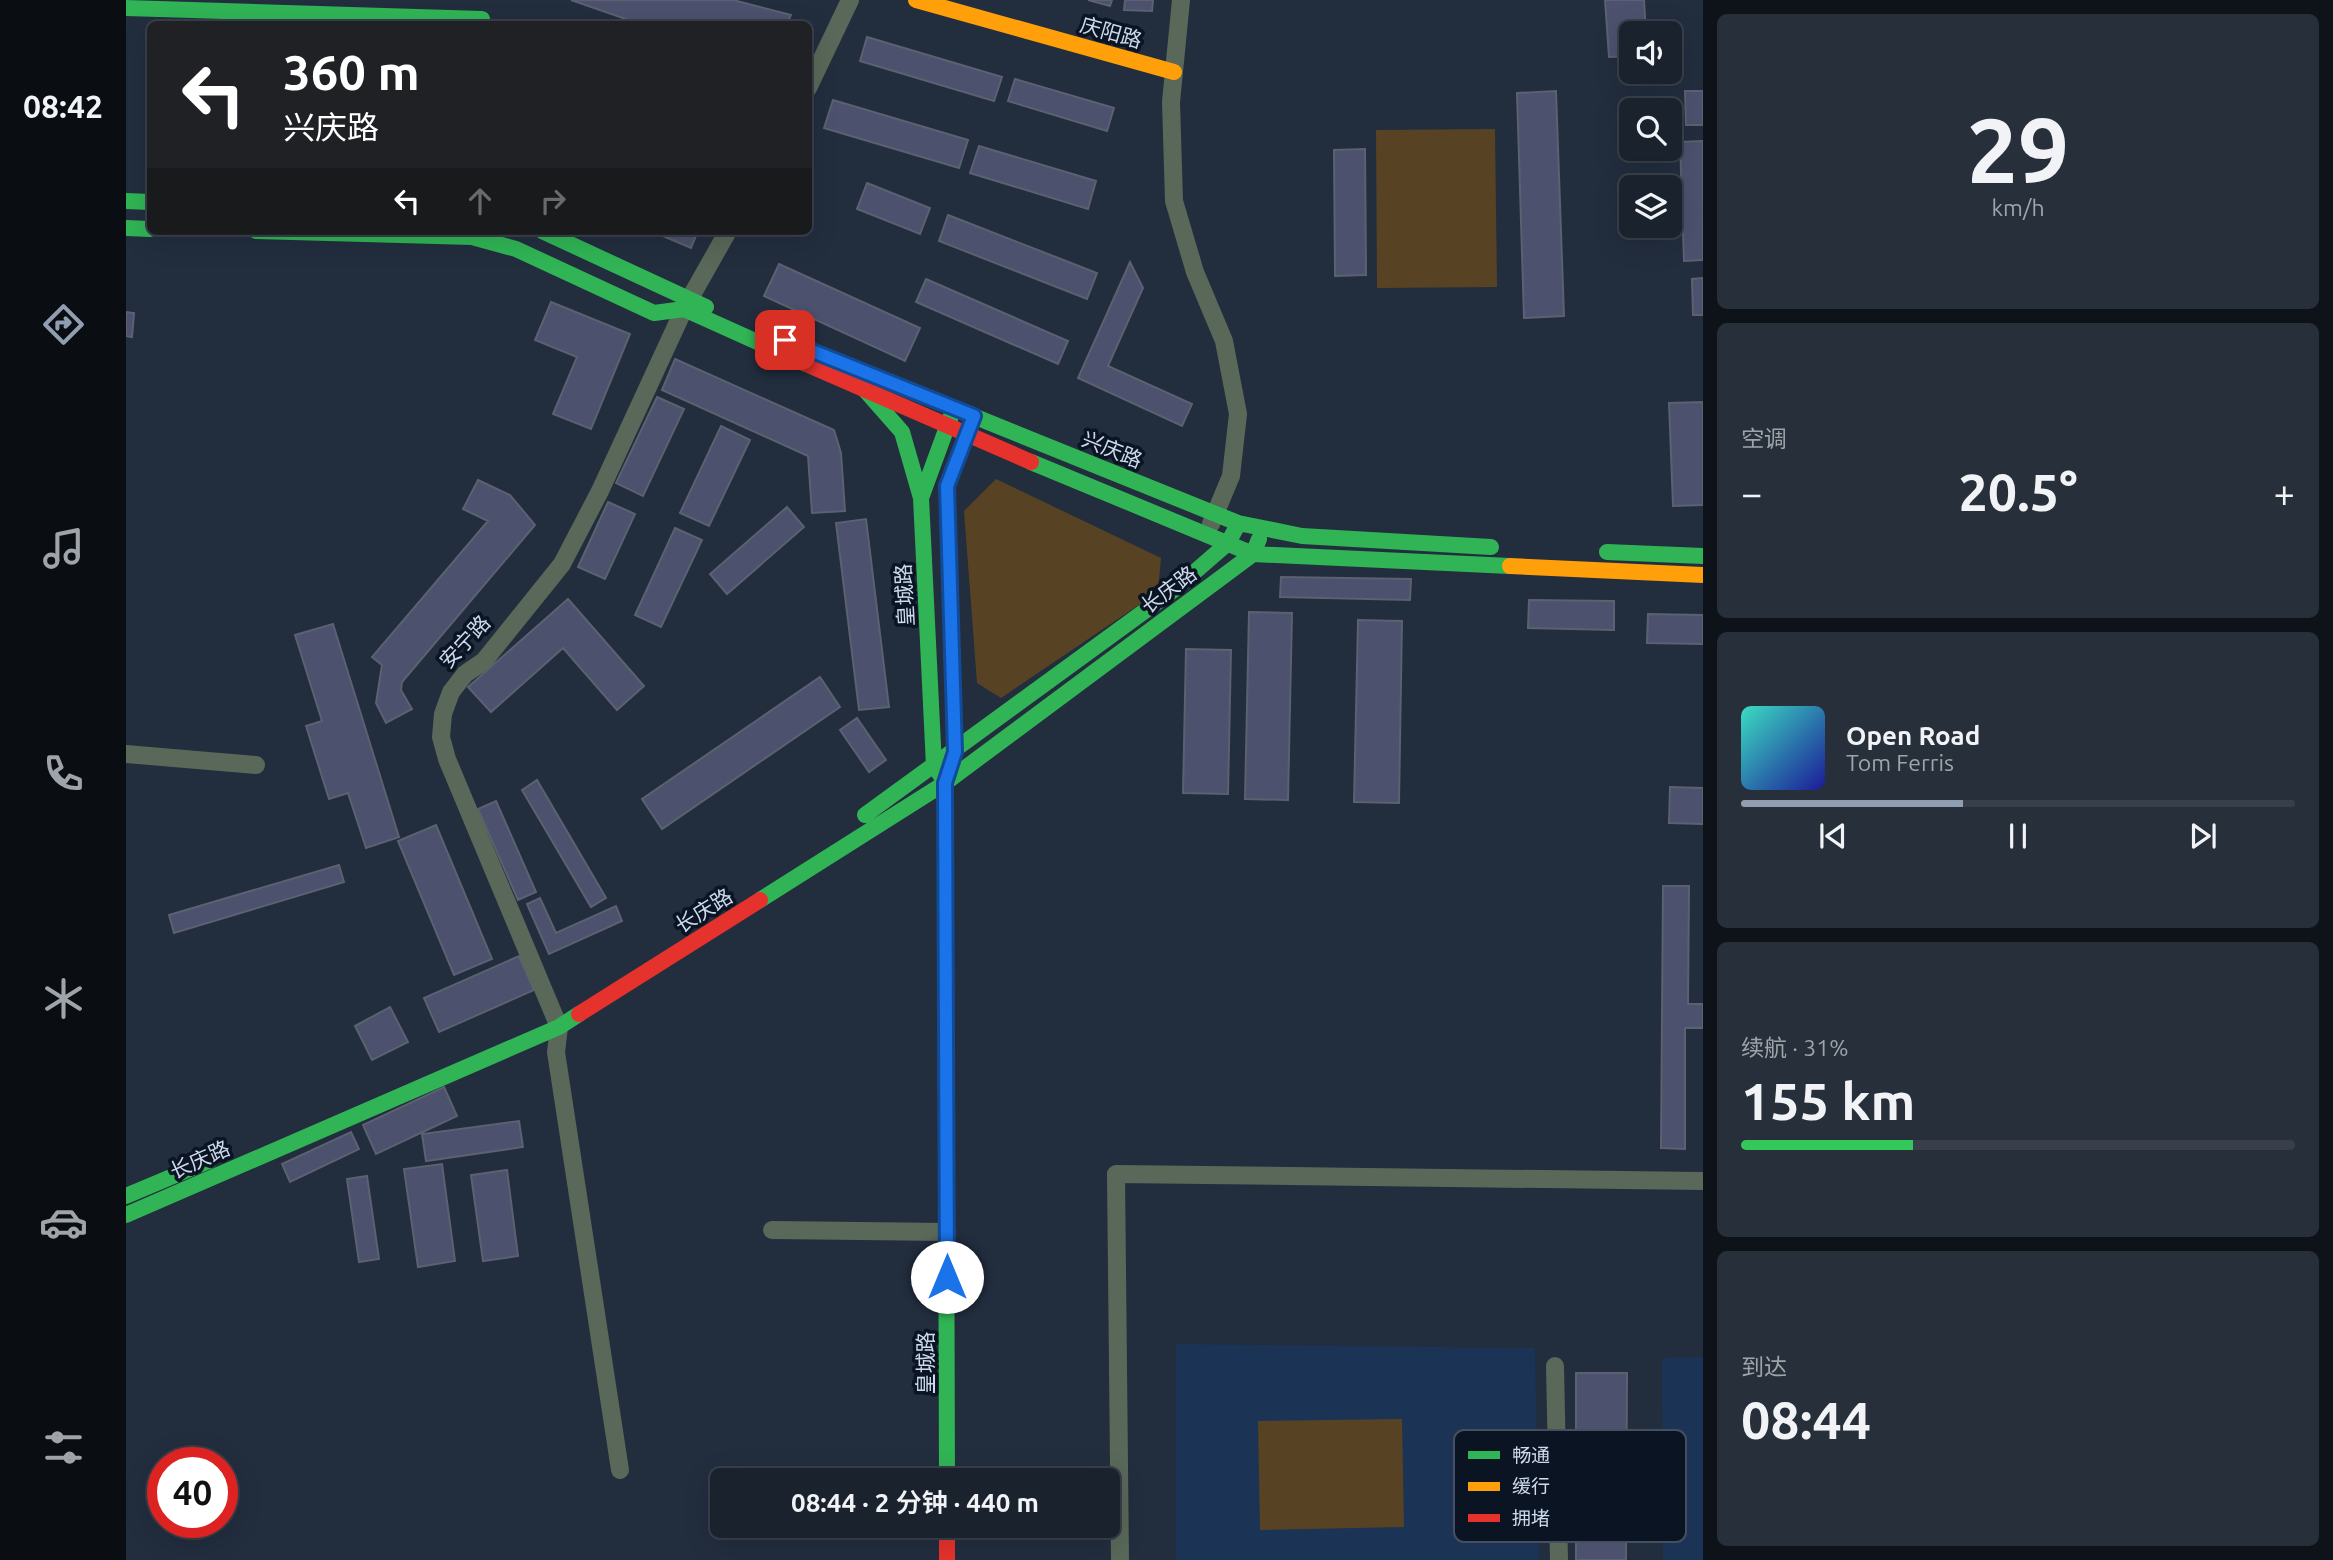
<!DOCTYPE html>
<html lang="zh">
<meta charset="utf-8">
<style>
body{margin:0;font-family:Ubuntu,"Noto Sans SC",sans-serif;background:#272f3a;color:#f1f3f6;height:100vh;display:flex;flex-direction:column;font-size:26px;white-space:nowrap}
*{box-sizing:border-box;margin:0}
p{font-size:23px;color:#9fa4aa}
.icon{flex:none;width:38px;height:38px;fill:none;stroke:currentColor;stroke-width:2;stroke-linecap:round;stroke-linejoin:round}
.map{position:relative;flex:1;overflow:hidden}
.sheet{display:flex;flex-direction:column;gap:14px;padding:14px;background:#0e1319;width:630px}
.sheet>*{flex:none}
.top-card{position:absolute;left:21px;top:21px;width:665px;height:214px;border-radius:10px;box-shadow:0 7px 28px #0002,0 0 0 2px #383f4a;background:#202124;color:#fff;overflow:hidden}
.tools{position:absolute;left:1493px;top:21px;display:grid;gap:14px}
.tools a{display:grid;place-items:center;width:63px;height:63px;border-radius:10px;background:#1a222e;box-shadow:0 7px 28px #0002,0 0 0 2px #383f4a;font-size:35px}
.speed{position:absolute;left:21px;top:1447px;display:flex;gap:14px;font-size:35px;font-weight:700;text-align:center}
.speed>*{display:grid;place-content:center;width:91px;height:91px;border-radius:50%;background:#1a222e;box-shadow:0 7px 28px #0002,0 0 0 2px #383f4a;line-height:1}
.speed .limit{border:10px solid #d22;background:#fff;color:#111}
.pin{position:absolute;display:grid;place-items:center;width:60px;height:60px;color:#fff;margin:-30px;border-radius:14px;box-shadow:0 4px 10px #0006}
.me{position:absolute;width:77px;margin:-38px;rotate:0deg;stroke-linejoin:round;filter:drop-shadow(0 0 5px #0008)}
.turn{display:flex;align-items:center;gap:24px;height:147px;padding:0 21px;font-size:32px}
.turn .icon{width:91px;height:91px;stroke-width:2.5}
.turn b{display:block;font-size:49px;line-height:60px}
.lanes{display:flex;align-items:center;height:66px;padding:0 21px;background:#0003;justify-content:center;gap:35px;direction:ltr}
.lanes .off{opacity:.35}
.big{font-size:52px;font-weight:600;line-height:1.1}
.sheet .tile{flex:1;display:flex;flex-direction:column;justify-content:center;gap:10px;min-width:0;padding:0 24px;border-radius:10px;background:#272f3a}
.sheet .dial{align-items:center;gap:0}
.dial b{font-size:91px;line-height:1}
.song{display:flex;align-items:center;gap:21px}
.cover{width:84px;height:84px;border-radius:10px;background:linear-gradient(135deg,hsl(170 70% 55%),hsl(240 70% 35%))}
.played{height:7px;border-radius:4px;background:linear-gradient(90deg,#919db0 40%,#383f4a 40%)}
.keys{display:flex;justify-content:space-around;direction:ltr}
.heat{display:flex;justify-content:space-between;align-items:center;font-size:38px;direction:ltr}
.charge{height:10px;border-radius:5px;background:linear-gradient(90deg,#34c759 31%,#383f4a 0)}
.trip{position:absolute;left:584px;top:1468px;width:410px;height:70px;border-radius:10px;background:#1a222e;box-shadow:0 7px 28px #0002,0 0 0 2px #383f4a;font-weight:600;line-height:70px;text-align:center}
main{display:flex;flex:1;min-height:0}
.dock{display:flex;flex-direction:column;width:126px;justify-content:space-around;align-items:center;background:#0a0e12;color:#9fa4aa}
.dock .icon{width:49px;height:49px}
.dock .on{color:#919db0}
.dock b{font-size:32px;color:#f1f3f6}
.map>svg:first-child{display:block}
</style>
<main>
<nav class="dock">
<b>08:42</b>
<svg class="icon on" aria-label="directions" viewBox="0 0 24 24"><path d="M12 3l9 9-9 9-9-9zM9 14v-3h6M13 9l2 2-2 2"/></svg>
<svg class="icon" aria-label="music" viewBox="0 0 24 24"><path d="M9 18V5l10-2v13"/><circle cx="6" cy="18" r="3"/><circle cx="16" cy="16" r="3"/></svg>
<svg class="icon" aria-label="phone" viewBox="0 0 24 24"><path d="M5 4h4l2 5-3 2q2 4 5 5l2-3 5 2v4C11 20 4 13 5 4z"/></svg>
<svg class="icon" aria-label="climate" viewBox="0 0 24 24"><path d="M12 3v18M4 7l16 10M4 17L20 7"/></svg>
<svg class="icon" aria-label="car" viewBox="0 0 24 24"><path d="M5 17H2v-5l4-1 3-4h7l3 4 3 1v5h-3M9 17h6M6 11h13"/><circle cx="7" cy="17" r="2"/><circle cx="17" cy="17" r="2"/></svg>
<svg class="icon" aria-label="filters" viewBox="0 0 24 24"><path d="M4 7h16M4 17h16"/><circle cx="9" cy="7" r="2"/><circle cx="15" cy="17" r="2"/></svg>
</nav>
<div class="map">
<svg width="1577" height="1560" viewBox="0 0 1577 1560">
<rect width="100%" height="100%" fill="#222d3e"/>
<path fill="#1b3354" d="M1050,1344L1409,1348L1413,1560H1050Z
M1577,1357V1560H1537L1536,1358Z"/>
<path fill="#574323" d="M1369,129L1371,287L1251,288L1250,130Z
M870,479L1035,558L1032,592L875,698L851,683L838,511Z
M1276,1419L1278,1527L1134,1530L1132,1421Z"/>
<path fill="#4c516e" stroke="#5b6170" stroke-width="2" d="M445,0H607L665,15L661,24H514Z
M962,0H986L984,6Z
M999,0H1027L1026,11L998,10Z
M1479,0H1518L1520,33H1505V56L1483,57Z
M741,37L876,77L868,101L734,61Z
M889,79L988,108L981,131L882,101Z
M1430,91L1438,316L1398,318L1391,93Z
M1559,91H1577V125H1560Z
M707,100L842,140L833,168L698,128Z
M1577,141V260L1558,261L1554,142Z
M853,146L970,181L962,209L844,173Z
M1239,149L1240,275L1209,276L1208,150Z
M741,183L804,208L794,234L731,209Z
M822,215L971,273L961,299L813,241Z
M525,231H572L565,248Z
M1004,262L1017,288L982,366L1066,404L1056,426L952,378Z
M653,264L794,328L779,361L638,296Z
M1577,278V315H1567L1566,279Z
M800,279L942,341L932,364L790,302Z
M425,302L504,334L465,429L427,414L451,357L409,340Z
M0,312L8,313L6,337L0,336Z
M549,359L708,430L715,453L719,511L686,513L682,456L536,390Z
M531,397L558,409L517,496L490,483Z
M1577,402V505L1547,506L1543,403Z
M595,426L624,440L583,526L554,513Z
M352,480L384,495L409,525L276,682L275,690L286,709L260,723L250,703L256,665L246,657L362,521L337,509Z
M482,502L509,514L479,579L452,567Z
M661,507L678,527L601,594L584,574Z
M740,519L763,707L733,710L710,523Z
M549,528L576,540L535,627L509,615Z
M1155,577L1285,579L1284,600L1154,597Z
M442,599L518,686L491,710L437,648L365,712L342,687Z
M1403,600L1488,601V630L1402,628Z
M1123,612L1166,613L1162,800L1119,799Z
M1522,614L1577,615V644L1521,643Z
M1232,620L1276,621L1273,803L1228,802Z
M207,624L273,837L240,848L222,793L203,799L180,726L196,721L169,635Z
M1060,649L1105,650L1102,794L1057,793Z
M694,677L714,707L536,829L516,799Z
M731,718L760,760L743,772L714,730Z
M411,780L480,898L465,907L396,790Z
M1544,787L1577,788V824L1543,823Z
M370,801L410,892L392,900L352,809Z
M310,825L366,959L328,975L272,841Z
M213,865L218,882L48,933L43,915Z
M1537,886H1563L1562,1004H1577V1028H1559V1149L1535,1148Z
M414,898L430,933L490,906L496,921L423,954L401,904Z
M393,956L408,990L313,1032L298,998Z
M264,1007L282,1042L246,1060L229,1026Z
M318,1087L331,1116L250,1154L237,1125Z
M393,1121L397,1147L300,1161L296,1134Z
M225,1132L233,1149L164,1182L156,1164Z
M316,1164L329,1261L292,1267L278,1169Z
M381,1170L392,1256L357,1261L345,1175Z
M241,1176L253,1259L233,1262L221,1179Z
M1450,1373H1501L1500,1560H1450Z"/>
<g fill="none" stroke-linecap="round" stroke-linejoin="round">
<path stroke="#596858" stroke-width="18" d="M1055,0L1045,102L1048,201L1069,272L1098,341L1112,414L1105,476L1085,524
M682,88L724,0
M0,754L130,765
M646,1230L821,1232
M1429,1366L1433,1560
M494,1470L430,1052L433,1027L321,759L315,737L317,714L325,692L339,674L358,661L436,564L474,491L558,309L602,231
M994,1560L990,1174L1577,1181"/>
<path stroke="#30b455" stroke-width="16" d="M0,8L356,19
M0,201L24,202
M0,228L24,229
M130,231L346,237L390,249L528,313L558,309L680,364
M416,231L580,307
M768,384L1112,523L1176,536L1365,547
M739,390L776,432L795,498
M905,462L1127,554L1384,566
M1481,552L1577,556
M815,776L808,766L795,498L828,408
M739,815L1049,589L1102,543L1110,528
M634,900L819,783L1127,554L1133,539
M0,1196L83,1161
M0,1215L433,1027L453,1014
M821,1480L819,783L829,752L826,661"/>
<path stroke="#ff9f0a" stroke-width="16" d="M790,0L1048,72
M1384,566L1577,575
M826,661L821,486L848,416"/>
<path stroke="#e5322d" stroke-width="16" d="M680,364L905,462
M453,1014L634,900
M821,1526V1560"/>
</g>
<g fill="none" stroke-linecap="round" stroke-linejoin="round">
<defs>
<path id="route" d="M659,340L848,416L821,486L829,752L819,783L821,1277"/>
</defs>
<use href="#route" stroke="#114b97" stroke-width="18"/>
<use href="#route" stroke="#1a73e8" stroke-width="12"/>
</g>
<g text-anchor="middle" stroke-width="7" stroke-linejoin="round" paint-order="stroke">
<g font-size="21" fill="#cddaee" stroke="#0b1422">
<text transform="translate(985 33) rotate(16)" y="7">庆阳路</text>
<text transform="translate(986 450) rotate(22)" y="7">兴庆路</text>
<text transform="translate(1043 590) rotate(-37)" y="7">长庆路</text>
<text transform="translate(779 595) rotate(-93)" y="7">皇城路</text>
<text transform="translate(339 642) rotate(-47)" y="7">安宁路</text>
<text transform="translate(578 911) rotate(-32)" y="7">长庆路</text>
<text transform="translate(74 1160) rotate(-24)" y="7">长庆路</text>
<text transform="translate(800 1363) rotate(-90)" y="7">皇城路</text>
</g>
</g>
<rect x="1328" y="1430" width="232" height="112" rx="10" fill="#0b1422" stroke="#454f5f" stroke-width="2"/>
<rect x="1342" y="1451" width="32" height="8" fill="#30b455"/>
<rect x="1342" y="1482" width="32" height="9" fill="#ff9f0a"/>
<rect x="1342" y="1514" width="32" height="8" fill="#e5322d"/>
<g font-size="19" fill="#cddaee">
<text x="1386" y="1462">畅通</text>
<text x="1386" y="1493">缓行</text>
<text x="1386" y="1525">拥堵</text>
</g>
</svg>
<div class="tools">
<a><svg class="icon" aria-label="sound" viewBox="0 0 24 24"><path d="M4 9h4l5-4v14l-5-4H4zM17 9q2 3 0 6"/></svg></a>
<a><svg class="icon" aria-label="search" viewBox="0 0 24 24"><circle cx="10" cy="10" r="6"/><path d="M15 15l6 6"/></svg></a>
<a><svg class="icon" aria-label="layers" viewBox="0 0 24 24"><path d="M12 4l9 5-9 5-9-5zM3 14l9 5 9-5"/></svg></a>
</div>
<div class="speed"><div class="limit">40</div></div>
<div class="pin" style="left:659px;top:340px;background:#d93025"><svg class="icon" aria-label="arrive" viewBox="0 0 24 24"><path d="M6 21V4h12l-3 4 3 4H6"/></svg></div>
<svg class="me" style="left:821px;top:1277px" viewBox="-20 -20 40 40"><circle r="19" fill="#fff"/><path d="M0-13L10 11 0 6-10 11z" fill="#1a73e8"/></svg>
<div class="trip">08:44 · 2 分钟 · 440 m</div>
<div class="top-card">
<div class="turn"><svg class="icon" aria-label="left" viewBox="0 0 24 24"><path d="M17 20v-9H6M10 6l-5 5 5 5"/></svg><div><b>360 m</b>兴庆路</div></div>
<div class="lanes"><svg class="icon" aria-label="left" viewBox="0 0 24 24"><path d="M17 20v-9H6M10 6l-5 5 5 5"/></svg><svg class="icon off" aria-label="ahead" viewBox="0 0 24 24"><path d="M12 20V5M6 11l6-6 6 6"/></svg><svg class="icon off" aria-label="right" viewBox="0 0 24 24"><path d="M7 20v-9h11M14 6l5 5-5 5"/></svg></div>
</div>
</div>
<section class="sheet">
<div class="tile dial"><b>29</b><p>km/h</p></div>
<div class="tile"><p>空调</p>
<div class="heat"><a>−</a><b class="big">20.5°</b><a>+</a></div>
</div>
<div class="tile">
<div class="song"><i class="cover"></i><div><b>Open Road</b><p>Tom Ferris</p></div></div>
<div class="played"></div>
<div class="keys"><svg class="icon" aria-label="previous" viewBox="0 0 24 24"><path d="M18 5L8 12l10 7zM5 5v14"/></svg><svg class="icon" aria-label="pause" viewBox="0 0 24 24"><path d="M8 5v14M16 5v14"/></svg><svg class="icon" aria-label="next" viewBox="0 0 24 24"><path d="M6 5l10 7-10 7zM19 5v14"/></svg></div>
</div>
<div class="tile"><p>续航 · 31%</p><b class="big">155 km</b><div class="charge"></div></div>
<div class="tile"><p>到达</p><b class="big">08:44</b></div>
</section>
</main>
